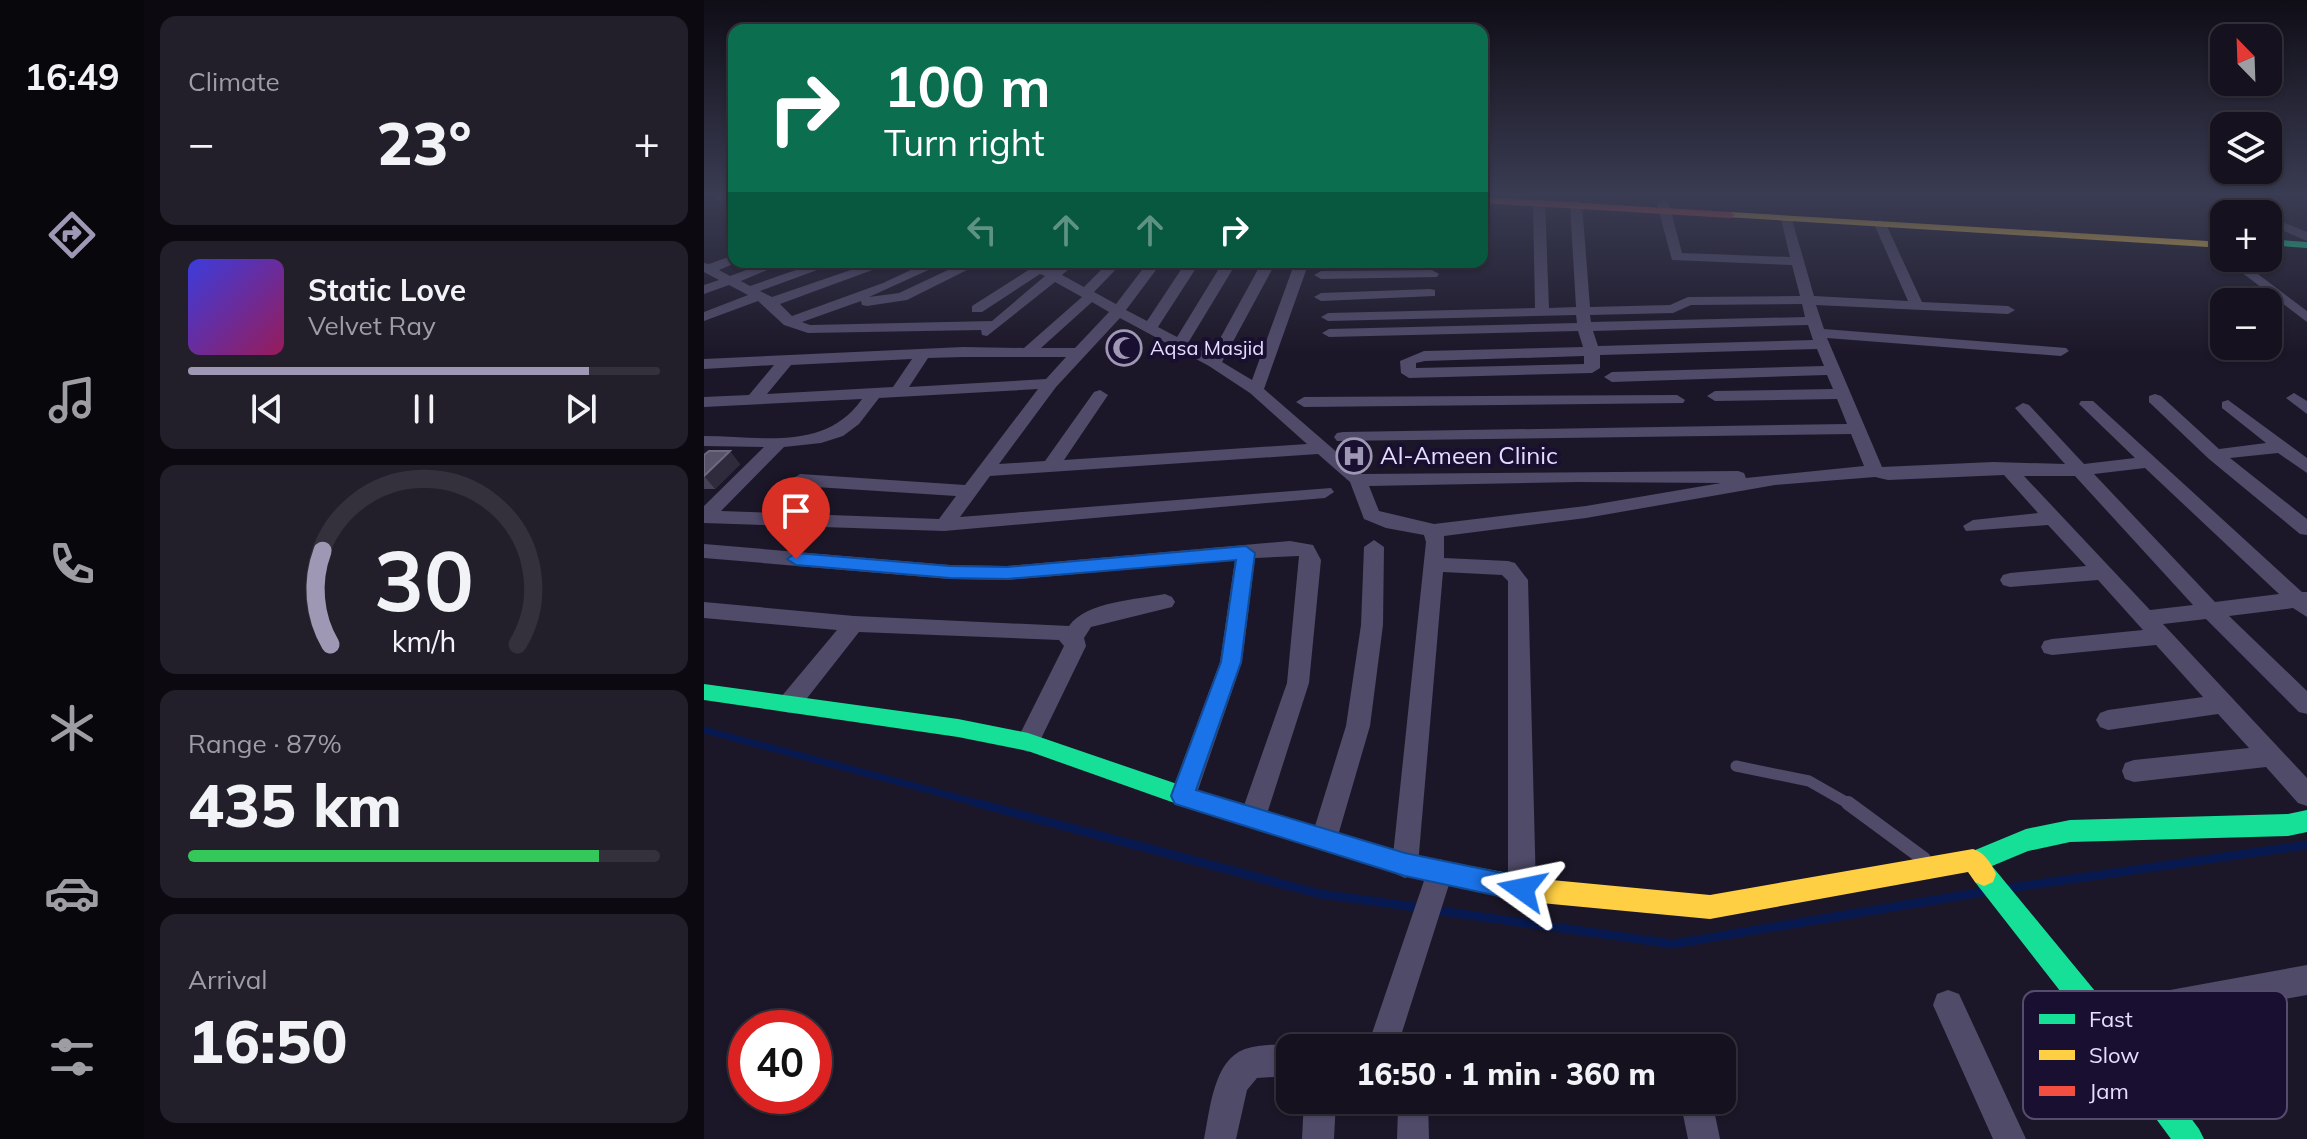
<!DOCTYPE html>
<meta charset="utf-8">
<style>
body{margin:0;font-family:Mulish,sans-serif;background:#221f2b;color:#f1f3f6;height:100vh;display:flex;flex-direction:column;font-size:30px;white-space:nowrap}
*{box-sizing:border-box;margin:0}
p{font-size:26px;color:#9d9da4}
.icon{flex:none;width:44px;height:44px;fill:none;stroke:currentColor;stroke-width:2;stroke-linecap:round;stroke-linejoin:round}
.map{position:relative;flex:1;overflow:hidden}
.sheet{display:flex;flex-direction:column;gap:16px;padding:16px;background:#0c0910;width:560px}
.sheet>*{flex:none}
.top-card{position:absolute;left:24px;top:24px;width:760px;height:244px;border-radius:16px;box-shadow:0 2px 6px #0004,0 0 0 2px #34313c;background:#0b6e4f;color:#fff;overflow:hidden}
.needle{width:52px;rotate:337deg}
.buttons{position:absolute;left:1506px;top:24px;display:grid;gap:16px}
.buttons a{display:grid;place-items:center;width:72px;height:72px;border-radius:16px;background:#15111e;box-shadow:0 2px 6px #0004,0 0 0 2px #34313c;font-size:40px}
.speed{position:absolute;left:24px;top:1010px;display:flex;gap:16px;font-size:40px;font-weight:700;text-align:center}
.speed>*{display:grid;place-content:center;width:104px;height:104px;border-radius:50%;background:#15111e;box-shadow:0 2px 6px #0004,0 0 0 2px #34313c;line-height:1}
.speed .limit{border:12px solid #d22;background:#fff;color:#111}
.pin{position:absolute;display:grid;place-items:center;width:68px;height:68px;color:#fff;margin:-82px -34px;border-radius:50% 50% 50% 0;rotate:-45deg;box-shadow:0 0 8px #0007}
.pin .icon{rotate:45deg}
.me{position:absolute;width:88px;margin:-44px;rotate:282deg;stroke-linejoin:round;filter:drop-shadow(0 0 6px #0008)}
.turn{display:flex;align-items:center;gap:28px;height:168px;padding:0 24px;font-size:36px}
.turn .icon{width:104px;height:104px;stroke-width:2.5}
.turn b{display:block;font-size:56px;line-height:68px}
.lanes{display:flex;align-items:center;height:76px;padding:0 24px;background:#0003;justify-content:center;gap:40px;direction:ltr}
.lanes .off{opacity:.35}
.big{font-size:60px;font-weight:800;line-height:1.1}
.sheet .widget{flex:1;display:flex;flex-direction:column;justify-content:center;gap:12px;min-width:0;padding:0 28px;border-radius:16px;background:#221f2b}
.sheet .dial{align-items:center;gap:0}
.dial svg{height:208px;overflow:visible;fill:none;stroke:#34313c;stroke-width:7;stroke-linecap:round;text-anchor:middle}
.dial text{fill:#f1f3f6;stroke:none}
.song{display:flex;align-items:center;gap:24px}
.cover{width:96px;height:96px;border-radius:12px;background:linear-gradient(135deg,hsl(240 70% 55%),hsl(330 70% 35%))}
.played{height:8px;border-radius:4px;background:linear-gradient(90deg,#9f98b4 85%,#34313c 85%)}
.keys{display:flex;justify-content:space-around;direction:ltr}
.heat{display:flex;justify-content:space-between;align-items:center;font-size:44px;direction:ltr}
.charge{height:12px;border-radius:6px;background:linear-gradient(90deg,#34c759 87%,#34313c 0)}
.trip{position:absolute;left:572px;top:1034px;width:460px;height:80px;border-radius:16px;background:#15111e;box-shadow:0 2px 6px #0004,0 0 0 2px #34313c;font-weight:800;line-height:80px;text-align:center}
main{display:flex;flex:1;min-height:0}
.tab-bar{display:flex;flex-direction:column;width:144px;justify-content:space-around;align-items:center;background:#08070c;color:#9d9da4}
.tab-bar .icon{width:56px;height:56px}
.tab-bar .current{color:#9f98b4}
.tab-bar b{font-size:36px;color:#f1f3f6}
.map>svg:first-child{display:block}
</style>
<main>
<nav class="tab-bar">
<b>16:49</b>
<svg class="icon current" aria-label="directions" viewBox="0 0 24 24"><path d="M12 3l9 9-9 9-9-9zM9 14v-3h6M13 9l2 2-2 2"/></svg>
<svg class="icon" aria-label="music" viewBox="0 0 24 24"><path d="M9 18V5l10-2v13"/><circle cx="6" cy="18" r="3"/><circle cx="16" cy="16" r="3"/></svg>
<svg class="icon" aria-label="phone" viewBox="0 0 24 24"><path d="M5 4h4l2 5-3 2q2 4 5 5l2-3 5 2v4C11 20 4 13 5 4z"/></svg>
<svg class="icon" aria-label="climate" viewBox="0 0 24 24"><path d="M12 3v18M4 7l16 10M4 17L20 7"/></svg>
<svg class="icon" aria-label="car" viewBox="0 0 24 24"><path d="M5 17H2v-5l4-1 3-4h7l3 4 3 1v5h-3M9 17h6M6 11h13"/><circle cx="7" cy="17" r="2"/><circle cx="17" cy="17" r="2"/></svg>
<svg class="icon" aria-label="filters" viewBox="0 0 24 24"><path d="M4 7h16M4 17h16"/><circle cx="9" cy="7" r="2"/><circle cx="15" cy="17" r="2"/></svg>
</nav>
<section class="sheet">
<div class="widget"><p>Climate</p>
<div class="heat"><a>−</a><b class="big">23°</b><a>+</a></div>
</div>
<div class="widget">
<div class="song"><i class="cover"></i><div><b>Static Love</b><p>Velvet Ray</p></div></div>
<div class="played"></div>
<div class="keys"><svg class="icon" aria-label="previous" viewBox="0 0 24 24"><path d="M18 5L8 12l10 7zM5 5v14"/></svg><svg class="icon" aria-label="pause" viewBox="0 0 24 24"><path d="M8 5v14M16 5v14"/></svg><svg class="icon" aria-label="next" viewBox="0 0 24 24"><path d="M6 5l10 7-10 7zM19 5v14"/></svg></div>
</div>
<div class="widget dial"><svg viewBox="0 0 100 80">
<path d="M14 69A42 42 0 1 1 86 69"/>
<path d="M14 69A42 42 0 0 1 11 33" stroke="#9f98b4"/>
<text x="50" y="56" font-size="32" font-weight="700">30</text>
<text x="50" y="72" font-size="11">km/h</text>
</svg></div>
<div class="widget"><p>Range · 87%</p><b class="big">435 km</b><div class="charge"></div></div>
<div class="widget"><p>Arrival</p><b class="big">16:50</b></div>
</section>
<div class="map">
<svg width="1603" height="1139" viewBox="0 0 1603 1139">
<rect width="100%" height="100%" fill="#1c1728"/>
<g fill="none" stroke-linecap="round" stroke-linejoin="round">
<path stroke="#07194f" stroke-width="7" d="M0,730L281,805"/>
<path stroke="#07194f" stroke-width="9" d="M273,803L616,894L718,908
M1306,888L1603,845
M729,910L969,944L1279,892"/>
<path stroke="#504b69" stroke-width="11" d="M1032,766L1105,781L1147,805"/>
<path stroke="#504b69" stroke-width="14" d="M1144,803L1220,859"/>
<path fill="#504b69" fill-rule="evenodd" d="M13,195H28L16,201L10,198Z
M1502,195H1517L1557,214H1541Z
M835,199L841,203L845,308L872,307L866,204L872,200L878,204L886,307L966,305L984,297L1096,296L1088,265L968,260L953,204L959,200L965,204L978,253L1086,257L1077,219L1087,216L1110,296L1204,301L1170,224L1176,220L1182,224L1218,302L1304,306L1311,310L1304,314L1112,305L1120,329L1362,348L1365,351L1357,356L1123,338L1178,467L1289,462L1361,464L1311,408L1319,403L1325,405L1380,464L1431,458L1375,404L1377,401H1389L1598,592H1603V617L1589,608L1525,616L1603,691V714L1595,712L1502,619L1459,624L1603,778V806L1594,803L1562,767L1430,782L1421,779L1418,771L1421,763L1430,760L1545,748L1514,714L1404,730L1396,727L1392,720L1396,713L1404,710L1499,697L1452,645L1348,655L1340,653L1337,647L1340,641L1348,639L1439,630L1394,580L1306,587L1299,585L1296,580L1299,575L1306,573L1382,566L1344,525L1262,531L1259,526L1269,520L1334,513L1300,475L1184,480L1171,477L1071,485L882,518L740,536V558L804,561L811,563L824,580L832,889L828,898L818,902L808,898L804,889V581L798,575L739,572L714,865L710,874L701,878L692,874L688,865L722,542L720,535L682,528L660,519L646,482L614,454L286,476L256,517L627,488L630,492L621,498L240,531L0,523V506L60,447L0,446V436C57,436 121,452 158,399L0,407V397L45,395L70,365L0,369V359L259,347L320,348L378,297L351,282L283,336L278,335L277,330L104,333L80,325L54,301L0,321V312L44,295L25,285L0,294V285L15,280L0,272V263L5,264L30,255V262H34L15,270L26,276L63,262H82L37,281L46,286L115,262H135L56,291L68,297L170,262H190L76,304L88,316L179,283L224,262H242L165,297L195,293L261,262H279L203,300L163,306L158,305L157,301L98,322L106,325L288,321L341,276L336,274L278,312H268V306L326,269L317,262H334L349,270L358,262H373L358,275L380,287L405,262H419L390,292L412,304L444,262H458L422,310L443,321L482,262H496L454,327L473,337L519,262H533L484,343L507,355L558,262H572L518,362L548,380L591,262H605L560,389L658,474L1034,471L1040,473L1042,478L1160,466L1147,434L633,441L630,437L633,433L639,432L1143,424L1133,399L1011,401L1003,396L1011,391L1129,389L1123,375L908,382L900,377L908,372L1120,366L1113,349L896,355V368L888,373L705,378L697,373L696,361L720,351L879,347L874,331L625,337L618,333L625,329L873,323L872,315L624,321L617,317L624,313L831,308L829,203ZM388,302L405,312L371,348H337ZM1098,304L1101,317L887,322L886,315L969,313L987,305ZM416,318L505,366L546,393L603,444L360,460L404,395L396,390L390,392L341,461L295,464L352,387ZM1104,325L1109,340L894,346L889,331ZM880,356V364L712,368V363L721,361ZM259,357H362L342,379L205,387L224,358ZM208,359L189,387L63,394L87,365ZM334,389L261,485L96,474L87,480L96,486L252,496L235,519L17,511L80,447L117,443L139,436L155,424L175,398ZM1441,468L1575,594L1511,602L1390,474ZM1320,476H1371L1489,605L1446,610ZM874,482L1017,483L882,506L730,524L675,511L665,486Z
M1564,216L1603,232V241L1564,224Z
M1542,265L1603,311V322L1537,272L1535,269Z
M728,270L735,274L733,277L617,279L610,275L617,271Z
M726,289L731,290V296L617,301L610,297L617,293Z
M1590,393L1603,401V414L1582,398Z
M1451,394L1457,396L1515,449L1562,443L1518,408V402L1524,400L1603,458V473L1574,453L1526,458L1603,519V535L1596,534L1505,459L1445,402V396Z
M973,395L981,400L979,403L600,407L592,402L600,397Z
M670,540L680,547L679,625L666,726L633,839L629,848L620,851L611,848L607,839L642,726L657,625L660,547Z
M586,541L609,545L617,560L605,683L562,817L558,825L549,829L540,825L536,817L583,683L595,556L551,558L538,662L492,796L488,804L479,807L470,804L466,796L516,662L531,560L303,580L246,579L0,558V544L246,565L303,566Z
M461,594L468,597L471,602L468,607L387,627L380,638L382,646L332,749L324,752L316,749L312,742L360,646L355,640L155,632L93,711L85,713L77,711L73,704L77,697L133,630L0,618V602L150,616L365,626C383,601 432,600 461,594Z
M736,859L745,863L749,872L693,1048H663L723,872L727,863Z
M1603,965V995L1395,1033L1384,1029L1380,1018L1384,1007L1395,1003Z
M1244,990L1255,994L1322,1139H1289L1229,1005L1233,994Z
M586,1044L595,1048H586V1076L553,1078L543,1090L532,1139H500C506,1111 509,1060 541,1049C555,1044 572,1045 586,1044Z
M600,1100H632L630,1139H598Z
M690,1100H724L725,1139H693L694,1109Z
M976,1100H1008L1016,1139H984Z"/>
<path fill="#16e098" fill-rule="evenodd" d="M1564,239L1603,242V248L1564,245Z
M0,684L254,719L324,733L479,786L701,854L837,879L846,883L849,891L846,899L837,903L701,876L479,806L324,751L254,737L0,700Z
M1603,810V832L1584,836L1366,842L1324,851L1288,866L1405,1008L1495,1129L1500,1139H1467L1385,1028L1271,882L1269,871L1264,869L1260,861L1264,853L1322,829L1366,820L1584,814Z"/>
<path fill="#ffcf43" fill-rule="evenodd" d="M1026,212L1520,242V248L1022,217L1021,215Z
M1269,849C1281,853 1287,863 1292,874L1289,882L1280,886L1271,882L1264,872L1006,919L837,903L828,899L825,891L828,883L837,879L1006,895Z"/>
<path fill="#f24e42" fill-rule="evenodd" d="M778,197L1026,212L1031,215L1026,218L778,203Z"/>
</g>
<path fill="#474256" d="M0,455L36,464L11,489H0Z"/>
<path fill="#2f2a3c" d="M26,451L36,464L11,489L0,476Z"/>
<path fill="#585368" stroke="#6e6880" stroke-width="2" d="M5,451H26L0,476V455Z"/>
<linearGradient id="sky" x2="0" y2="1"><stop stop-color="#0f0d16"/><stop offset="0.55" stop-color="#3a3c53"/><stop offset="1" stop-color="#3a3c53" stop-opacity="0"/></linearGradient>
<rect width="1603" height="354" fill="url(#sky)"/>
<path fill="#1a73e8" stroke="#114b97" stroke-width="2" d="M542,546L551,553L537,662L492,790L701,853L818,877L827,880L830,889L827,897L818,901L701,876L471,804L467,796L517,662L532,560L303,579L246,578L92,565L83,559L92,553L246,566L303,567Z"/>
<defs>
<symbol id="mosque-ring" viewBox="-11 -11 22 22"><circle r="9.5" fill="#190f30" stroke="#9f98b4" stroke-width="1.5"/><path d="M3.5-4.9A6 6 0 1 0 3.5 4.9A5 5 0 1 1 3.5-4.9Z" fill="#9f98b4"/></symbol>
<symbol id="hospital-ring" viewBox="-11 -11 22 22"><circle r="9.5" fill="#190f30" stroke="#9f98b4" stroke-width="1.5"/><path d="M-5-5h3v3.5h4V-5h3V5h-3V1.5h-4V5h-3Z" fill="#9f98b4"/></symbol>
</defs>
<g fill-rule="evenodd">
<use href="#mosque-ring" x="400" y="328" width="40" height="40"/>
<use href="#hospital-ring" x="630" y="436" width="40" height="40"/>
</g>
<g text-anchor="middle" stroke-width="8" stroke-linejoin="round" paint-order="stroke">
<g font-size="20" fill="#e5deff" stroke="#190f30" text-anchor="start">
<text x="446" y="355">Aqsa Masjid</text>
</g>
<g font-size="24" fill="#e5deff" stroke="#190f30" text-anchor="start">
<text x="676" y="464">Al-Ameen Clinic</text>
</g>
</g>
<rect x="1319" y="991" width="264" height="128" rx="12" fill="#190f30" stroke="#564d6e" stroke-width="2"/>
<rect x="1335" y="1014" width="36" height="10" fill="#16e098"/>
<rect x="1335" y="1050" width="36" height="10" fill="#ffcf43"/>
<rect x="1335" y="1086" width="36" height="10" fill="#f24e42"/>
<g font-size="22" fill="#e5deff">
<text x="1385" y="1027">Fast</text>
<text x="1385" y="1063">Slow</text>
<text x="1385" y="1099">Jam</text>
</g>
</svg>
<div class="buttons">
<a><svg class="needle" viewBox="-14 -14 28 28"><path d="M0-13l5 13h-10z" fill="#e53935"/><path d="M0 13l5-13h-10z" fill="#9d9da4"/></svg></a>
<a><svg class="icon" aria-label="layers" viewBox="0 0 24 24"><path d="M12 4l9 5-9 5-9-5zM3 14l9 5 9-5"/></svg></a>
<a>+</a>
<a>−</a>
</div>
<div class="speed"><div class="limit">40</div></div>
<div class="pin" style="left:92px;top:559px;background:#d93025"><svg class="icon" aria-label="arrive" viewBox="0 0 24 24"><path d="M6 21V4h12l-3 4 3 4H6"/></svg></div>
<svg class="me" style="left:818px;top:889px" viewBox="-20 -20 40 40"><path d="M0-17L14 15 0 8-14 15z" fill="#1a73e8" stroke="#fff" stroke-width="4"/></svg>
<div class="trip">16:50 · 1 min · 360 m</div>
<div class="top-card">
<div class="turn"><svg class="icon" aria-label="right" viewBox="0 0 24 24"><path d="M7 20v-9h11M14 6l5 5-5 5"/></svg><div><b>100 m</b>Turn right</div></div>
<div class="lanes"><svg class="icon off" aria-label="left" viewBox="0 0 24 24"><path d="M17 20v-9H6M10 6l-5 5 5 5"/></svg><svg class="icon off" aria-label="ahead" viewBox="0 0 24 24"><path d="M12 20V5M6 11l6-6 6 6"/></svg><svg class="icon off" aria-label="ahead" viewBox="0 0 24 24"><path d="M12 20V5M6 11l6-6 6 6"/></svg><svg class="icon" aria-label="right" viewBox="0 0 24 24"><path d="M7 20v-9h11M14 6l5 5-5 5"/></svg></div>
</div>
</div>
</main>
